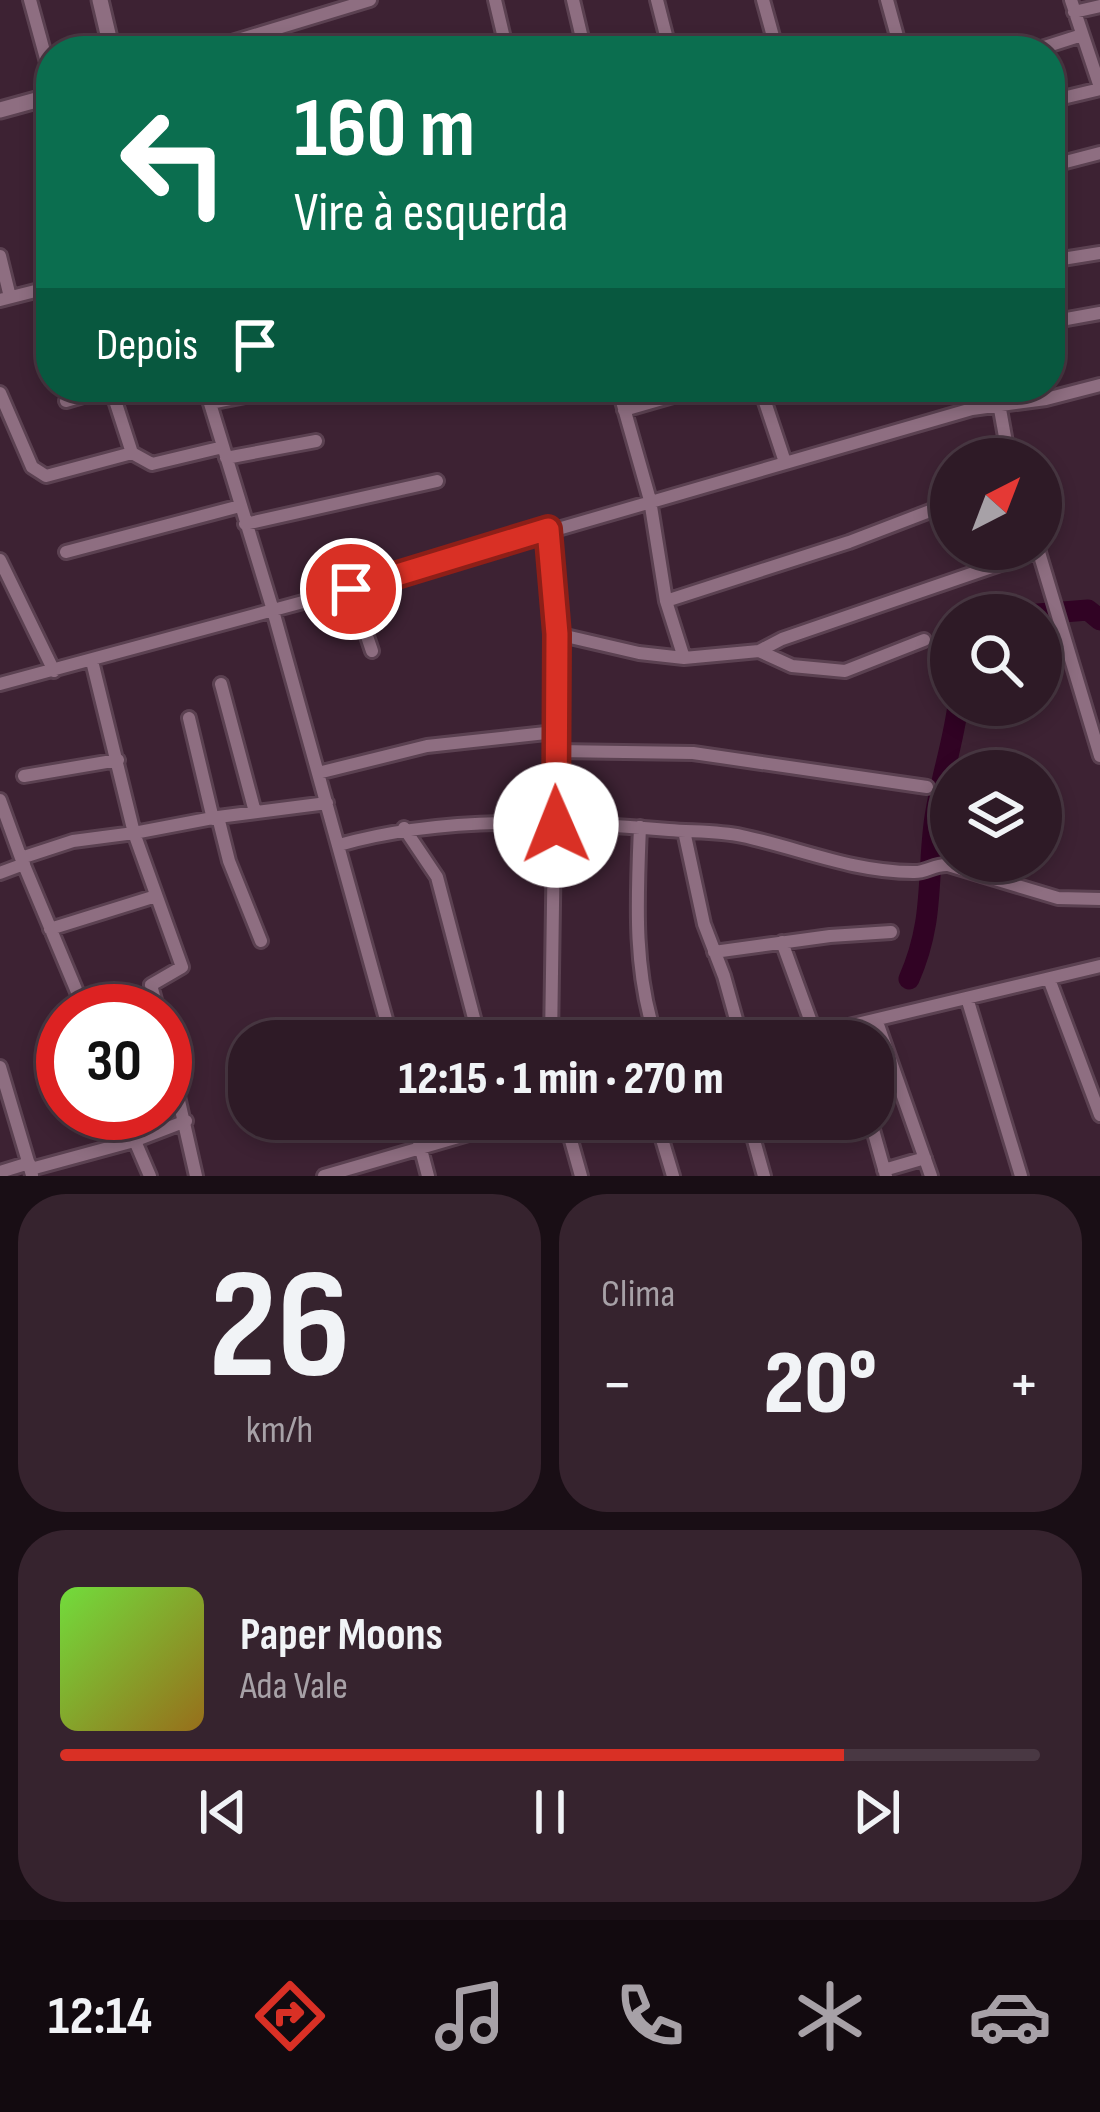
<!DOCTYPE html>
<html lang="pt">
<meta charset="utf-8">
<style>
body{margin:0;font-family:"Sofia Sans Condensed",sans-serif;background:#36232e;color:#f1f3f6;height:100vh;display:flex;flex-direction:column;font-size:45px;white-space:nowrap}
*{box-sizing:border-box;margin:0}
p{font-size:39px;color:#a7a1a7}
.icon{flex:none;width:66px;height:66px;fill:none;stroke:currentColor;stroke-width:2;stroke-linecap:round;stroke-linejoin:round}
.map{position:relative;height:1176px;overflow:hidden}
.sheet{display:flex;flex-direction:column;gap:18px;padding:18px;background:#190e15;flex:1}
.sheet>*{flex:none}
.banner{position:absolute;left:36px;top:36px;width:1029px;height:366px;border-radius:48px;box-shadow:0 6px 18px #0003,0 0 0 3px #493843;background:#0b6e4f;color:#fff;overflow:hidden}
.needle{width:78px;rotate:42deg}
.controls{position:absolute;left:930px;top:438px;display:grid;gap:24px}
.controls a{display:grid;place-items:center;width:132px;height:132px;border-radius:50%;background:#2e1a26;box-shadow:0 6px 18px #0003,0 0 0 3px #493843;font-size:60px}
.speed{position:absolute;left:36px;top:984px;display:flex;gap:24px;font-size:60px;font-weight:700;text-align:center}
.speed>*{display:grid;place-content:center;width:156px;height:156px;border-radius:50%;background:#2e1a26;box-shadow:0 6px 18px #0003,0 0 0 3px #493843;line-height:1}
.speed .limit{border:18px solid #d22;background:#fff;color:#111}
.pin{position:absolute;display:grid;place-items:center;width:102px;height:102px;color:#fff;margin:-51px;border:6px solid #fff;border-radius:50%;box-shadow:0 3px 12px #0007}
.me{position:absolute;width:132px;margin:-66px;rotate:359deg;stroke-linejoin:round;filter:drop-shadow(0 0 9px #0008)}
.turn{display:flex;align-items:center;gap:42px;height:252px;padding:0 60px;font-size:54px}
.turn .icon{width:156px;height:156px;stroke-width:2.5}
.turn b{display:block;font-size:84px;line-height:102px}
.then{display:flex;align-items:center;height:114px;padding:0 60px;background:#0003;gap:24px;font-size:45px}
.big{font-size:90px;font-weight:800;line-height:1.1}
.sheet .tile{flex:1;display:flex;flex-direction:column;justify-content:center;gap:18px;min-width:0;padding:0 42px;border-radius:48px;background:#36232e}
.sheet .dial{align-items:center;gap:0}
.dial b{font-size:156px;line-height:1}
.song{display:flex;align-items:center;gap:36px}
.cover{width:144px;height:144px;border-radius:18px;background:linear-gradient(135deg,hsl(100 70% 55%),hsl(40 70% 35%))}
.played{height:12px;border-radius:6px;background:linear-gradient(90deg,#d93025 80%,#493843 80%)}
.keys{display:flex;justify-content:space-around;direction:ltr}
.heat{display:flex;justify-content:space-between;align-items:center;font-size:66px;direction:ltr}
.sheet .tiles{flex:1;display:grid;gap:18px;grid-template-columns:1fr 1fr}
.tile:last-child{grid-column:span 2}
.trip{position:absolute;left:228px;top:1020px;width:666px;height:120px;border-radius:48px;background:#2e1a26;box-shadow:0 6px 18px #0003,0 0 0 3px #493843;font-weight:800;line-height:120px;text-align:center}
.tab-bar{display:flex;height:192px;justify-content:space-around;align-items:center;background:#120a0f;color:#a7a1a7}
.tab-bar .icon{width:84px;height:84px}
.tab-bar .current{color:#d93025}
.tab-bar b{font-size:54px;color:#f1f3f6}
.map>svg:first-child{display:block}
</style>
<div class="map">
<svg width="1100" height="1176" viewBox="0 0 1100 1176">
<rect width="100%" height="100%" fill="#3d2233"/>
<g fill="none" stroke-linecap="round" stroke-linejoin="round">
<path stroke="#310324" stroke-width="21" d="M1025,615L1088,610L1100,620
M909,979C934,922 927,882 934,824C939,784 953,745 958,705"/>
<defs>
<path id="minor" d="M30,0L51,77
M495,0L507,51
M573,0L585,51
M657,0L670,51
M763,0L777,51
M887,0L901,51
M1071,0L1100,87
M1074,12L1100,6
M202,51L370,0
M838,51L898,39
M1032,51L1082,35
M1050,101L1100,89
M1050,166L1100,153
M0,256L10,297
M1050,261L1100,253
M0,300L51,287
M1050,322L1100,313
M205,387L272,607L392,1041
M618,387L650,500L666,601L684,658L759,651L782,639L1038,551
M760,387L785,462
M996,387L1009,459
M111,388L132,453
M0,393L32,467L46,476L132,453L152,464L223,447
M66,401L113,387
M210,403L290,387
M624,410L704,387
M226,458L316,441
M245,524L437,481
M548,529L557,634L551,1041
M1038,549L1100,756
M66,552L240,506
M0,560L54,671
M351,589L372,651
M666,601L849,542L951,503
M557,634L639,653L684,658
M759,651L792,666L845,671L924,640
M0,684L351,589L972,409L1046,399L1100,385
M221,684L255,812
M189,718L213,819
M556,751L693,753L927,787
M318,773L427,746L555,732
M24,776L118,760
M0,800L21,858
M218,817L229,861L261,941
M640,827C637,899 633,972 657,1041
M404,828L437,877L480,1041
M684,831L704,924L724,976L742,1041
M339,845C445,815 559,821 669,830C693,832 719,831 742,836C799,848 853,872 913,872C926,873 934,864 948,865L1058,898L1100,899
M0,873L24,864
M50,929L156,896
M782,942L815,1033
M714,952L830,936L891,932
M1049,979L1100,1115
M967,998L1021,1176
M85,1011L21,858L73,841L134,833L92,661
M158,1011L151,985L182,967L134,833L218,817L327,803
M877,1022L931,1176
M165,1039L196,1176
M786,1041L1100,966
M0,1067L32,1175
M123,1113L150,1176
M413,1119L428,1176
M565,1119L581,1176
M656,1119L673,1176
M748,1119L764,1176
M870,1119L886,1176
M31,1169L134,1141L186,1121
M884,1170L925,1158
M0,1172L29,1163
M324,1176L520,1119"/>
<path id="tertiary" d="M100,0L112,51
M0,110L51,96"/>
</defs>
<use href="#minor" stroke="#5b4151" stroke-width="18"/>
<use href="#tertiary" stroke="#5b4151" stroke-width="21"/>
<use href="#minor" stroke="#8e6e81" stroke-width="12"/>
<use href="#tertiary" stroke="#8e6e81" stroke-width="15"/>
</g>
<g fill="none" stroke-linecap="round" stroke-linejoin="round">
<defs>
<path id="route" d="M351,589L548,529L557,634L556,825"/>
</defs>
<use href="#route" stroke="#8d1f18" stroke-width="30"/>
<use href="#route" stroke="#d93025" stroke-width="21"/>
</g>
</svg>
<div class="controls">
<a><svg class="needle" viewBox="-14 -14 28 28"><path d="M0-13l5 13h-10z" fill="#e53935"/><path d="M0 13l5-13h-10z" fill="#a7a1a7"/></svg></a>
<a><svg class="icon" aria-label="search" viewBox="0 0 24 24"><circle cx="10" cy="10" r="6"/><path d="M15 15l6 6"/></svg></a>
<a><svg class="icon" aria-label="layers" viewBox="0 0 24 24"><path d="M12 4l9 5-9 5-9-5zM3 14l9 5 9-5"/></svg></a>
</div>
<div class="speed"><div class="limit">30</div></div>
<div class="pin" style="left:351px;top:589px;background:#d93025"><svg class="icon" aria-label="arrive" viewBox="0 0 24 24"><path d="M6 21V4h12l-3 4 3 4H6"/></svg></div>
<svg class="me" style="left:556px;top:825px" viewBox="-20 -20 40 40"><circle r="19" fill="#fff"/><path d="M0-13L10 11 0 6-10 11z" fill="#d93025"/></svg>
<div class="trip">12:15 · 1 min · 270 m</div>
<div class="banner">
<div class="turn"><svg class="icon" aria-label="left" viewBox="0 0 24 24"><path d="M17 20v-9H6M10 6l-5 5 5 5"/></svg><div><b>160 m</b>Vire à esquerda</div></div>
<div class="then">Depois<svg class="icon" aria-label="arrive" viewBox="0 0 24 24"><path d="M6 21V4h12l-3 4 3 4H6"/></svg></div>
</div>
</div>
<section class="sheet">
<div class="tiles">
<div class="tile dial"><b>26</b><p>km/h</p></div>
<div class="tile"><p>Clima</p>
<div class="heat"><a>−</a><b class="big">20°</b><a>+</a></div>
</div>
<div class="tile">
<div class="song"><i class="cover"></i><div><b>Paper Moons</b><p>Ada Vale</p></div></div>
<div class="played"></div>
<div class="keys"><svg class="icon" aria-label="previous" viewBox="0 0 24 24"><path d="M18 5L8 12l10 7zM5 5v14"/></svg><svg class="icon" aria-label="pause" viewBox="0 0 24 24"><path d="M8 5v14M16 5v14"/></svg><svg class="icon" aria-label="next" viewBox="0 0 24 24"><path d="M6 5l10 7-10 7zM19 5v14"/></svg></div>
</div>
</div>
</section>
<nav class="tab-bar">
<b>12:14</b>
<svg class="icon current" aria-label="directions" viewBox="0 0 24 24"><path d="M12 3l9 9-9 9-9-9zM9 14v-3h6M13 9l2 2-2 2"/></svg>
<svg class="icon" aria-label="music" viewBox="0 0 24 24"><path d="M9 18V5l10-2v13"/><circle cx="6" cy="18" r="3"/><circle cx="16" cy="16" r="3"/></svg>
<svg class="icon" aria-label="phone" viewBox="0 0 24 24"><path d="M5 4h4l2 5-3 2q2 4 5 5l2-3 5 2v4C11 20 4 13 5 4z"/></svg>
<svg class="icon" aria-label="climate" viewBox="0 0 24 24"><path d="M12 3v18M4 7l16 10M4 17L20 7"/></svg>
<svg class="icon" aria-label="car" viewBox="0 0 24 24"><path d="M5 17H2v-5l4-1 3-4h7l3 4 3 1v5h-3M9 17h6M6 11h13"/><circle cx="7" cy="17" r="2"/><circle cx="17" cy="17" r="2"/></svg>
</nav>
